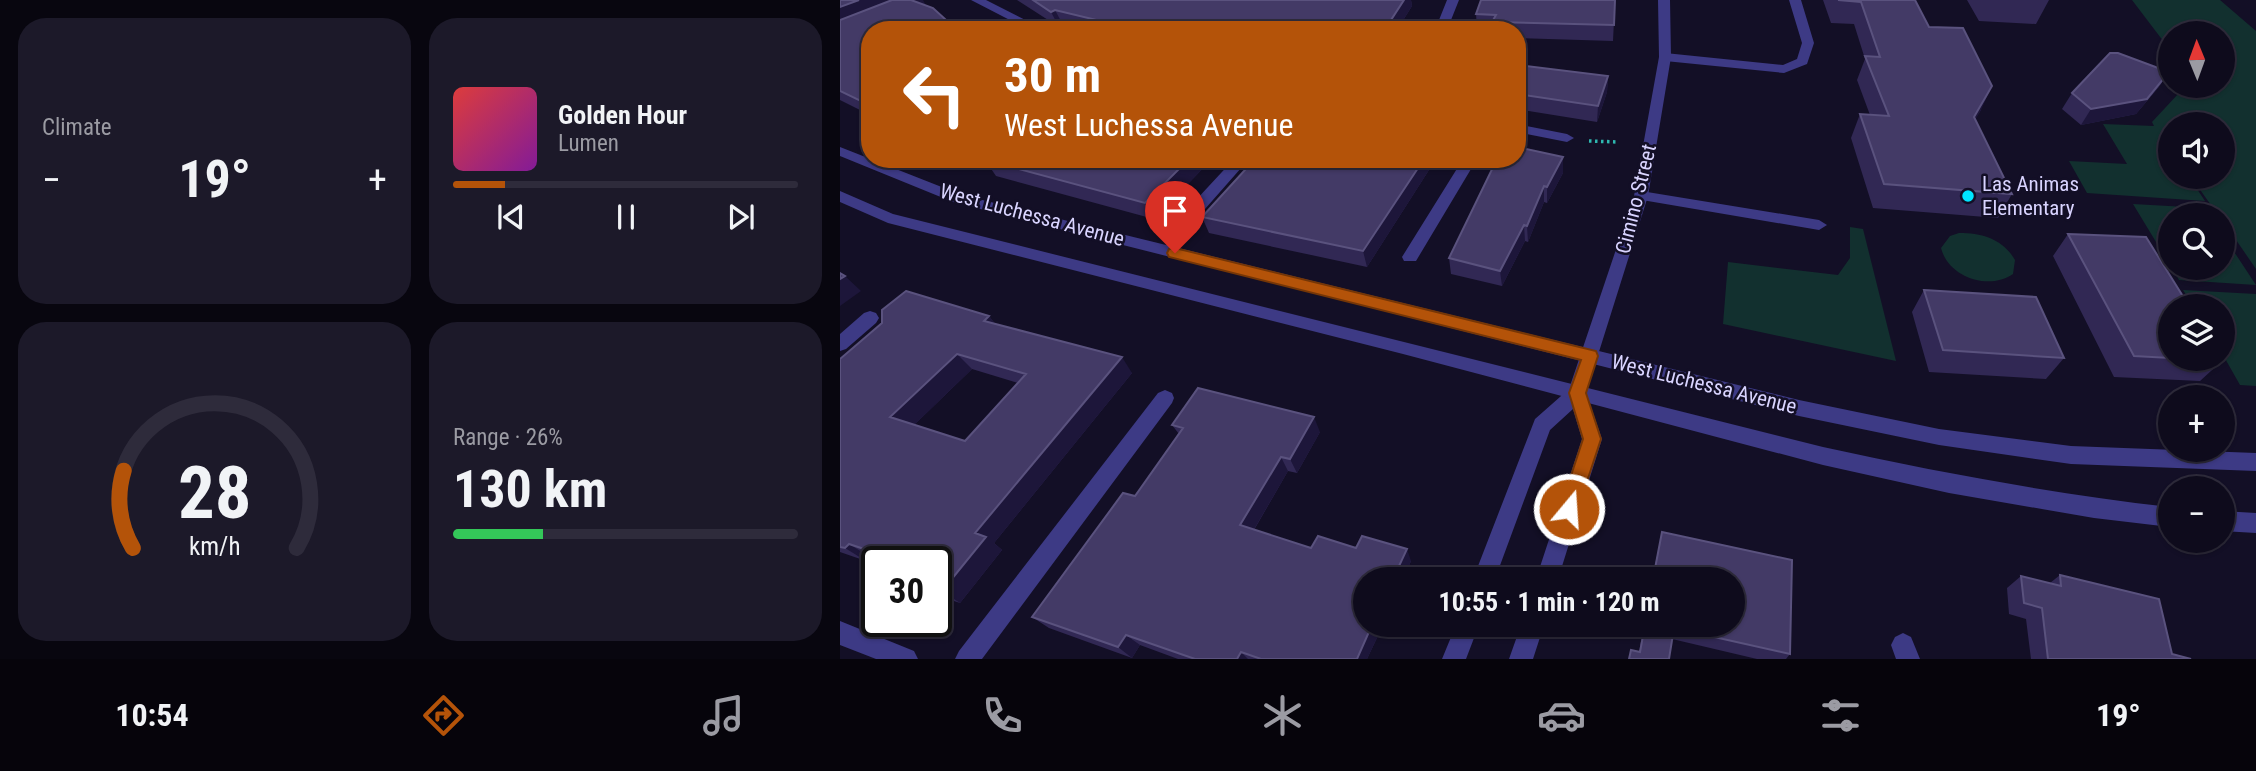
<!DOCTYPE html>
<meta charset="utf-8">
<style>
body{margin:0;font-family:"Roboto Condensed",sans-serif;background:#1c1929;color:#f1f3f6;height:100vh;display:flex;flex-direction:column;font-size:26px;white-space:nowrap}
*{box-sizing:border-box;margin:0}
p{font-size:23px;color:#9b9ba3}
.icon{flex:none;width:38px;height:38px;fill:none;stroke:currentColor;stroke-width:2;stroke-linecap:round;stroke-linejoin:round}
.map{position:relative;flex:1;overflow:hidden}
.drawer{display:flex;flex-direction:column;gap:18px;padding:18px;background:#08060f;width:840px}
.drawer>*{flex:none}
.top-card{position:absolute;left:21px;top:21px;width:665px;height:147px;border-radius:28px;box-shadow:0 2px 5px #0004,0 0 0 2px #2e2b3b;background:#b45309;color:#fff;overflow:hidden}
.needle{width:46px;rotate:359deg}
.fabs{position:absolute;left:1318px;top:21px;display:grid;gap:14px}
.fabs a{display:grid;place-items:center;width:77px;height:77px;border-radius:50%;background:#0e0b1c;box-shadow:0 2px 5px #0004,0 0 0 2px #2e2b3b;font-size:35px}
.speed{position:absolute;left:21px;top:546px;display:flex;gap:14px;font-size:35px;font-weight:700;text-align:center}
.speed>*{display:grid;place-content:center;width:91px;height:91px;border-radius:50%;background:#0e0b1c;box-shadow:0 2px 5px #0004,0 0 0 2px #2e2b3b;line-height:1}
.speed .limit{border:4px solid #111;border-radius:10px;background:#fff;color:#111}
.pin{position:absolute;display:grid;place-items:center;width:60px;height:60px;color:#fff;margin:-72px -30px;border-radius:50% 50% 50% 0;rotate:-45deg;box-shadow:0 0 7px #0007}
.pin .icon{rotate:45deg}
.me{position:absolute;width:77px;margin:-38px;rotate:18deg;stroke-linejoin:round;filter:drop-shadow(0 0 5px #0008)}
.turn{display:flex;align-items:center;gap:24px;height:147px;padding:0 28px;font-size:32px}
.turn .icon{width:91px;height:91px;stroke-width:2.5}
.turn b{display:block;font-size:49px;line-height:60px}
.big{font-size:52px;font-weight:700;line-height:1.1}
.drawer .widget{flex:1;display:flex;flex-direction:column;justify-content:center;gap:10px;min-width:0;padding:0 24px;border-radius:28px;background:#1c1929}
.drawer .dial{align-items:center;gap:0}
.dial svg{height:182px;overflow:visible;fill:none;stroke:#2e2b3b;stroke-width:7;stroke-linecap:round;text-anchor:middle}
.dial text{fill:#f1f3f6;stroke:none}
.song{display:flex;align-items:center;gap:21px}
.cover{width:84px;height:84px;border-radius:10px;background:linear-gradient(135deg,hsl(0 70% 55%),hsl(290 70% 35%))}
.played{height:7px;border-radius:4px;background:linear-gradient(90deg,#b45309 15%,#2e2b3b 15%)}
.keys{display:flex;justify-content:space-around;direction:ltr}
.heat{display:flex;justify-content:space-between;align-items:center;font-size:38px;direction:ltr}
.charge{height:10px;border-radius:5px;background:linear-gradient(90deg,#34c759 26%,#2e2b3b 0)}
.drawer .tiles{flex:1;display:grid;gap:18px;grid-template-columns:repeat(2,1fr)}
.trip{position:absolute;left:513px;top:567px;width:392px;height:70px;border-radius:35px;background:#0e0b1c;box-shadow:0 2px 5px #0004,0 0 0 2px #2e2b3b;font-weight:700;line-height:70px;text-align:center}
.tabs{display:flex;height:112px;justify-content:space-around;align-items:center;background:#06040b;color:#9b9ba3}
.tabs .icon{width:49px;height:49px}
.tabs .on{color:#b45309}
.tabs b{font-size:32px;color:#f1f3f6}
main{display:flex;flex:1;min-height:0}
.map>svg:first-child{display:block}
</style>
<main>
<section class="drawer">
<div class="tiles">
<div class="widget"><p>Climate</p>
<div class="heat"><a>−</a><b class="big">19°</b><a>+</a></div>
</div>
<div class="widget">
<div class="song"><i class="cover"></i><div><b>Golden Hour</b><p>Lumen</p></div></div>
<div class="played"></div>
<div class="keys"><svg class="icon" aria-label="previous" viewBox="0 0 24 24"><path d="M18 5L8 12l10 7zM5 5v14"/></svg><svg class="icon" aria-label="pause" viewBox="0 0 24 24"><path d="M8 5v14M16 5v14"/></svg><svg class="icon" aria-label="next" viewBox="0 0 24 24"><path d="M6 5l10 7-10 7zM19 5v14"/></svg></div>
</div>
<div class="widget dial"><svg viewBox="0 0 100 80">
<path d="M14 69A42 42 0 1 1 86 69"/>
<path d="M14 69A42 42 0 0 1 10 35" stroke="#b45309"/>
<text x="50" y="56" font-size="32" font-weight="700">28</text>
<text x="50" y="72" font-size="11">km/h</text>
</svg></div>
<div class="widget"><p>Range · 26%</p><b class="big">130 km</b><div class="charge"></div></div>
</div>
</section>
<div class="map">
<svg width="1416" height="659" viewBox="0 0 1416 659">
<rect width="100%" height="100%" fill="#130f26"/>
<path fill="#12302f" d="M1292,0H1380L1416,31V269L1383,221L1382,215H1378L1351,177H1382V124H1330V147L1323,139L1330,150V177H1349L1365,201L1247,193L1229,161L1287,164L1263,124L1314,126L1312,122L1339,93L1335,86H1382V33H1330V50Z
M1293,204L1364,208L1369,215H1330V265Z
M1010,227L1023,229L1056,361L883,324L888,262L998,275L1010,258Z
M1119,233C1142,233 1163,239 1175,260L1173,274C1149,291 1108,277 1101,248L1110,236Z
M1383,235L1416,285L1339,280L1332,268H1382Z
M1343,290L1416,294V386L1400,385L1383,355L1382,306H1353Z"/>
<g fill="none" stroke-linecap="round" stroke-linejoin="round">
<path stroke="#2fb8b0" stroke-width="3.5" stroke-dasharray="2.5 3.5" stroke-linecap="butt" d="M749,141L779,142"/>
<path fill="#3d3a85" fill-rule="evenodd" d="M949,0H961L974,43L967,64L944,73L825,61L819,57L825,53L943,65L957,59L962,43Z
M677,124L727,134L734,138L727,142L677,132Z
M394,159H409L365,209H355L352,205L355,201Z
M623,159H637L576,261H564L562,257Z
M801,191L979,220L987,225L979,230L796,199L794,196L796,193Z
M30,311L36,313L39,318L36,323L6,349L0,351V334L24,313Z
M325,390L332,393L334,398L332,403L142,659H115L119,651L318,393Z"/>
<path fill="#3d3a85" fill-rule="evenodd" d="M131,0H146L205,30H189Z
M607,0H619L607,30H595Z
M818,0H830L831,57L808,196L746,393L762,439L718,579H696L742,439L733,409L710,430L655,579H633L695,419L729,389L794,196L819,57Z
M0,621L74,651L78,659H36L0,645Z
M616,625H639L626,659H602Z
M681,625H704L693,659H669Z
M1063,633L1071,637L1080,659H1056L1051,645L1055,637Z"/>
<path fill="#3d3a85" fill-rule="evenodd" d="M0,147L122,195L959,400L1099,429L1231,446L1416,453V471L1231,464L1099,445L959,416L113,202L0,156Z
M0,191L53,214L983,447C1098,472 1213,494 1330,507V527L1254,518L1109,493L983,465L563,354L48,223L0,202Z
M1382,511L1416,513V533L1382,531Z"/>
</g>
<path fill="#312854" fill-rule="evenodd" d="M0,0L86,5L117,30H155H30V115L0,100Z
M177,0H571L572,6L557,30H243L223,25L219,27Z
M775,0L773,41L677,38V30L637,29L636,14Z
M983,0H1075L1089,27L1141,110L1135,119L1172,194L1158,218L1033,208L1011,138L1020,114L1030,115L1017,80L1025,59L1014,24L991,23Z
M1127,0H1209L1196,24L1139,21Z
M677,65L768,76L767,92L757,122L677,109Z
M1329,72L1318,88L1296,114L1241,125L1222,109L1232,93Z
M723,157V173L707,203L704,202L688,242L685,241L662,286L611,274L609,258Z
M146,159H372L314,219L156,176L145,160Z
M415,159H596L527,267L369,233L362,217Z
M1228,234L1330,306V359H1382L1383,360L1360,381L1274,377L1213,256Z
M1084,290L1224,358L1206,379L1089,372L1072,312Z
M149,316L155,324L292,373L154,543L162,550L120,603L96,595V562H44L30,557L26,561L0,552V359ZM132,369L178,383L125,441L74,425Z
M332,425L480,432L457,473L448,471L414,530L471,548H516L571,561L563,579H525L543,625L527,659H338L300,645L292,658L209,628L192,617L295,496L339,434Z
M822,532L952,560L950,654L946,659H917L832,639L829,659H789L791,650L799,652L804,625H892V579H812Z
M1220,575L1332,654L1351,659H1191L1186,619L1169,614L1167,588L1181,576L1210,583Z"/>
<path fill="#1d163a" d="M19,0H83L88,9L0,26V7Z
M564,0H571L572,6L557,30H551L549,23Z
M215,10L223,25L219,27L211,12Z
M545,22L547,30H539Z
M1329,72L1318,88L1296,114L1241,125L1251,109Z
M768,76L767,92L757,122L758,106Z
M1152,86L1141,110L1123,141L1134,117Z
M723,157V173L707,203V187Z
M349,159H372L314,219L305,203Z
M584,159H596L527,267L523,251Z
M704,186V202L688,242L687,226Z
M684,225L685,241L662,286L660,271Z
M5,276L21,291L0,306V279Z
M149,316L162,332L144,321Z
M117,354L132,369L67,432L50,417Z
M282,357L292,373L154,543L162,550L120,603L102,591L135,533Z
M474,417L480,432L457,473L450,459Z
M441,457L448,471L409,538L400,525Z
M9,544L30,557L26,561L5,548Z
M567,549L571,561L563,579H553Z
M532,625H543L527,659H517Z
M286,635L300,645L292,658L278,647Z
M401,652L408,659H397Z"/>
<path fill="#433a66" stroke="#5a527e" stroke-width="2" fill-rule="evenodd" d="M0,0H19L0,7Z
M52,0H71L93,8L117,30L132,22L155,30H30V103L27,104L0,91V20Z
M193,0H564L549,23L545,22L539,30H298L215,10L211,12Z
M641,0H775L774,25L652,22L656,15L636,14Z
M998,0H1075L1089,27L1123,28L1152,86L1134,117L1172,194L1044,184L1020,114L1049,116L1025,56L1040,57L1021,2Z
M1270,53H1278L1329,72L1307,99L1251,109L1232,93Z
M677,65L768,76L758,106L677,94Z
M677,147L723,157L707,187L704,186L687,226L684,225L660,271L609,258L657,159H677Z
M146,159H349L305,203L145,160Z
M415,159H584L523,251L362,217Z
M1228,234L1306,237L1349,306H1330V358L1294,356Z
M0,273L5,276L0,279Z
M1084,290L1196,297L1224,358L1103,350Z
M66,291L149,316L144,321L282,357L135,533L146,537L102,591L96,589V562H63L9,544L5,548L0,547V359L42,323V310ZM117,354L186,374L125,441L50,417Z
M1354,359H1382L1383,360Z
M358,388L474,417L450,459L441,457L400,525L471,548L478,536L516,548L522,536L567,549L553,579H525V625H532L517,659H421L401,652L397,659H355L286,635L278,647L192,617L283,493L295,496L343,428L332,425Z
M822,532L952,560L950,654L834,628L829,659H789L791,650L800,652L805,625H892V579H813Z
M1220,575L1319,599L1332,654L1351,659H1208L1202,608L1184,603L1181,576L1221,586Z"/>
<path fill="#b45309" stroke="#753606" stroke-width="2" d="M335,248L756,351L758,356L746,393L761,439L736,515L729,518L722,515L720,509L743,439L729,393L741,360L329,257L327,253L329,249Z"/>
<circle fill="#00e5ff" stroke="#130f26" stroke-width="2.5" cx="1128" cy="196" r="7"/>
<g text-anchor="middle" stroke-width="5" stroke-linejoin="round" paint-order="stroke">
<g font-size="21" fill="#d9d4ff" stroke="#130f26" text-anchor="start">
<text x="1142" y="191">Las Animas<tspan x="1142" dy="24">Elementary</tspan></text>
</g>
<g font-size="21" fill="#d9d4ff" stroke="#130f26">
<text transform="translate(796 199) rotate(-76)" y="7">Cimino Street</text>
<text transform="translate(192 215) rotate(15)" y="7">West Luchessa Avenue</text>
<text transform="translate(864 384) rotate(14)" y="7">West Luchessa Avenue</text>
</g>
</g>
</svg>
<div class="fabs">
<a><svg class="needle" viewBox="-14 -14 28 28"><path d="M0-13l5 13h-10z" fill="#e53935"/><path d="M0 13l5-13h-10z" fill="#9b9ba3"/></svg></a>
<a><svg class="icon" aria-label="sound" viewBox="0 0 24 24"><path d="M4 9h4l5-4v14l-5-4H4zM17 9q2 3 0 6"/></svg></a>
<a><svg class="icon" aria-label="search" viewBox="0 0 24 24"><circle cx="10" cy="10" r="6"/><path d="M15 15l6 6"/></svg></a>
<a><svg class="icon" aria-label="layers" viewBox="0 0 24 24"><path d="M12 4l9 5-9 5-9-5zM3 14l9 5 9-5"/></svg></a>
<a>+</a>
<a>−</a>
</div>
<div class="speed"><div class="limit">30</div></div>
<div class="pin" style="left:335px;top:253px;background:#d93025"><svg class="icon" aria-label="arrive" viewBox="0 0 24 24"><path d="M6 21V4h12l-3 4 3 4H6"/></svg></div>
<svg class="me" style="left:729px;top:509px" viewBox="-20 -20 40 40"><circle r="17" fill="#b45309" stroke="#fff" stroke-width="3"/><path d="M0-11L8 9 0 5-8 9z" fill="#fff"/></svg>
<div class="trip">10:55 · 1 min · 120 m</div>
<div class="top-card">
<div class="turn"><svg class="icon" aria-label="left" viewBox="0 0 24 24"><path d="M17 20v-9H6M10 6l-5 5 5 5"/></svg><div><b>30 m</b>West Luchessa Avenue</div></div>
</div>
</div>
</main>
<nav class="tabs">
<b>10:54</b>
<svg class="icon on" aria-label="directions" viewBox="0 0 24 24"><path d="M12 3l9 9-9 9-9-9zM9 14v-3h6M13 9l2 2-2 2"/></svg>
<svg class="icon" aria-label="music" viewBox="0 0 24 24"><path d="M9 18V5l10-2v13"/><circle cx="6" cy="18" r="3"/><circle cx="16" cy="16" r="3"/></svg>
<svg class="icon" aria-label="phone" viewBox="0 0 24 24"><path d="M5 4h4l2 5-3 2q2 4 5 5l2-3 5 2v4C11 20 4 13 5 4z"/></svg>
<svg class="icon" aria-label="climate" viewBox="0 0 24 24"><path d="M12 3v18M4 7l16 10M4 17L20 7"/></svg>
<svg class="icon" aria-label="car" viewBox="0 0 24 24"><path d="M5 17H2v-5l4-1 3-4h7l3 4 3 1v5h-3M9 17h6M6 11h13"/><circle cx="7" cy="17" r="2"/><circle cx="17" cy="17" r="2"/></svg>
<svg class="icon" aria-label="filters" viewBox="0 0 24 24"><path d="M4 7h16M4 17h16"/><circle cx="9" cy="7" r="2"/><circle cx="15" cy="17" r="2"/></svg>
<b>19°</b>
</nav>
